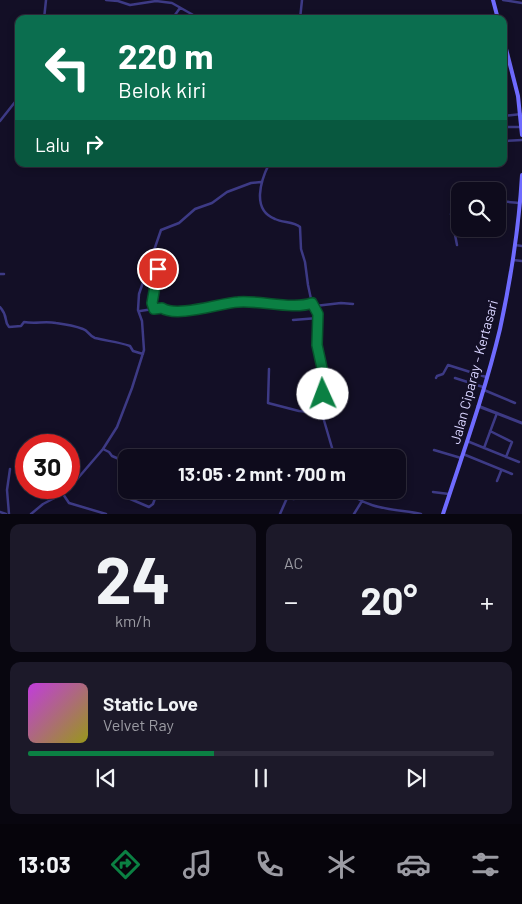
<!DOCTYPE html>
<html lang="id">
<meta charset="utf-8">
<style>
body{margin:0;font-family:Barlow,sans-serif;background:#1c1929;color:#f1f3f6;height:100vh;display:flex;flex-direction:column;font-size:19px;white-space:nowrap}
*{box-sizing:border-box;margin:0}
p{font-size:16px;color:#9b9ba3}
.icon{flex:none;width:28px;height:28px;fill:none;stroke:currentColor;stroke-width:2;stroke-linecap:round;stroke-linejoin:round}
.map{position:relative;height:514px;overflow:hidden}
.panel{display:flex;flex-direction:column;gap:10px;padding:10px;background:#08060f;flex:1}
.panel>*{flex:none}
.top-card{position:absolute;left:15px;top:15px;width:492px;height:152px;border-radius:10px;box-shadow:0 2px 8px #0003,0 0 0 1px #2e2b3b;background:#0b6e4f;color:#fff;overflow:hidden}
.fabs{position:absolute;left:451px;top:182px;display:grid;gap:10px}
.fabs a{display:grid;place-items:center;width:55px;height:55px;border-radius:10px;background:#0e0b1c;box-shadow:0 2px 8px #0003,0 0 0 1px #2e2b3b;font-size:25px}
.speed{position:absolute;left:15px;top:434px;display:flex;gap:10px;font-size:25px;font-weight:700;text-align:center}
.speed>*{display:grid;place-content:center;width:65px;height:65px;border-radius:50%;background:#0e0b1c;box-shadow:0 2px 8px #0003,0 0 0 1px #2e2b3b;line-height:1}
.speed .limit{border:8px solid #d22;background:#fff;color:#111}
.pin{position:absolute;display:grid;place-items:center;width:42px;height:42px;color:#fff;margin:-21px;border:2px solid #fff;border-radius:50%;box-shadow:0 1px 5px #0007}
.me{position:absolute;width:55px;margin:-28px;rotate:358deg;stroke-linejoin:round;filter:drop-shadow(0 0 4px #0008)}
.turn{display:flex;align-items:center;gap:18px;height:105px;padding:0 20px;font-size:22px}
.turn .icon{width:65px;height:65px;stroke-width:2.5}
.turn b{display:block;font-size:35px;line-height:42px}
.then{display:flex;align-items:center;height:48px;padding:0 20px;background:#0003;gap:10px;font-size:19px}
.big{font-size:38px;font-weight:700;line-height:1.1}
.panel .tile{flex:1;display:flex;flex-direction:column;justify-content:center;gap:8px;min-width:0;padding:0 18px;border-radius:10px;background:#1c1929}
.panel .dial{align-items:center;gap:0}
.dial b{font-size:65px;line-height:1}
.song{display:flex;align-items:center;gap:15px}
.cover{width:60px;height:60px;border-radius:8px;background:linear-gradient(135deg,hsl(290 70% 55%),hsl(60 70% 35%))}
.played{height:5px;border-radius:2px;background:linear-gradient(90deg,#0b8043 40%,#2e2b3b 40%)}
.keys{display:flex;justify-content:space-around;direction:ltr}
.heat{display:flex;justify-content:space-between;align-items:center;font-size:28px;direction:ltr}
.panel .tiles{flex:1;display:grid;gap:10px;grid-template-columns:1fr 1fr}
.tile:last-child{grid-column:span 2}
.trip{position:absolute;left:118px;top:449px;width:288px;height:50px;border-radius:10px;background:#0e0b1c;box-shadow:0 2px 8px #0003,0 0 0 1px #2e2b3b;font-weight:700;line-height:50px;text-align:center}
.menu{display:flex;height:80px;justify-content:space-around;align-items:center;background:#06040b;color:#9b9ba3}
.menu .icon{width:35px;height:35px}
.menu .current{color:#0b8043}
.menu b{font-size:22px;color:#f1f3f6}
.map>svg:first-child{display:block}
</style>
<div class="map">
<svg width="522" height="514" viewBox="0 0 522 514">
<rect width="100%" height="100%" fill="#130f26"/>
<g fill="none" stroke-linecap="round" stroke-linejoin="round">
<path stroke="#3d3a85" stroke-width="2.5" d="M106,0L118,1L130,5L156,1L172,3L195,16L197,19
M503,0L522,3
M44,19L46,0
M172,19L180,8
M300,19L302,0
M504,116L522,114
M0,121L19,97
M504,127H522
M504,141L522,140
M269,164C261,180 251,210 275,219C283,223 294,221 300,227L301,249L305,262L308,285L311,299L318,314L317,345L322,369L323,417L335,458
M498,201L520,203
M457,245L451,214L454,208L460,206
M515,245L522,246
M513,260L522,261
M149,265L159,270L152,303L154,309
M0,274H4
M315,306L341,303L353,304
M0,307C9,317 3,320 9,327L21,326L24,322C35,324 45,321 56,323C64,324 75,326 83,329C88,330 89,336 95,338C107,341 119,342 130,346L133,351L143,354
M140,311L160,308L165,310L177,312L238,302L301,304L312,303
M293,320L318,318
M269,369L268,403L299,411L322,413
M436,378L437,376L443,374L448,365L486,377
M455,378L483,387
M484,390L515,403
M490,431L512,442L506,457
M467,441L519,462
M484,448L497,413
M103,449L109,452L112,456L126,462
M434,450L461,458
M463,454L512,474
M153,458L155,455L159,458
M497,481L501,471
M131,490L126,496L128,498L149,507L153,504L158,490
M304,490L313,494L320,490
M322,490H334
M347,490C365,510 397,509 421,514
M433,492L449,494
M63,494L69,503L106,514
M0,512L6,514
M9,514L7,490L10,469
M31,514L43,504L66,492L103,449L117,427L132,388L144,350L142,321L138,310L139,294L161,230L179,223L195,209L212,203L227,192L251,183L261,182
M280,514L287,498L294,499L298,490
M354,514L362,501"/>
<path stroke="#3d3a85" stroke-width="3" d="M478,406L522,423"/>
<path stroke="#6f6bff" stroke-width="4" d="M493,0L498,19
M504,41L518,96L522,135
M443,514C463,453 485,392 500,329C511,278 519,227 522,175"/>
</g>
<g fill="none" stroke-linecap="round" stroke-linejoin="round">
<defs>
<path id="route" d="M158,269L152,303L154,309L162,308C177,318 220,303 238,302C260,300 293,310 312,303L318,314L317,345L322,368L323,394"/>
</defs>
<use href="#route" stroke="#07532c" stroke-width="12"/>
<use href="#route" stroke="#0b8043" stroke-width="9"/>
</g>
<g text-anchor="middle" stroke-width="5" stroke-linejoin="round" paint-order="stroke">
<g font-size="14" fill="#d9d4ff" stroke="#130f26">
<text transform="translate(474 372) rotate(-75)" y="5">Jalan Ciparay - Kertasari</text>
</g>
</g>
</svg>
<div class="fabs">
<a><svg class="icon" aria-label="search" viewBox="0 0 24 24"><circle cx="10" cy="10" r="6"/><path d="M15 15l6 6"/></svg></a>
</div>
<div class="speed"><div class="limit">30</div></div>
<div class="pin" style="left:158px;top:269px;background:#d93025"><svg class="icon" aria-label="arrive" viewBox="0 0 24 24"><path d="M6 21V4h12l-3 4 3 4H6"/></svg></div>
<svg class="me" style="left:323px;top:394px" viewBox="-20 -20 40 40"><circle r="19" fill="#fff"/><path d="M0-13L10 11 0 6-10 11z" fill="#0b8043"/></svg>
<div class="trip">13:05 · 2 mnt · 700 m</div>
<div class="top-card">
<div class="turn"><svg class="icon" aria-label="left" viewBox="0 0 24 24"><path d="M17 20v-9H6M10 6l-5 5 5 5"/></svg><div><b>220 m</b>Belok kiri</div></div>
<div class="then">Lalu<svg class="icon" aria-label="right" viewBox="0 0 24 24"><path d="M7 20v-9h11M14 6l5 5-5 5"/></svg></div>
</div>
</div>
<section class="panel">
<div class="tiles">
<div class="tile dial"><b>24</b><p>km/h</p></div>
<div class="tile"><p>AC</p>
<div class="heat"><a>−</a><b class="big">20°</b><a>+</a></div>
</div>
<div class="tile">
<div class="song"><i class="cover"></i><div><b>Static Love</b><p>Velvet Ray</p></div></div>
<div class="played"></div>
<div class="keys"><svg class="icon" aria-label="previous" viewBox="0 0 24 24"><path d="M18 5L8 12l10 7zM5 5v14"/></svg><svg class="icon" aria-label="pause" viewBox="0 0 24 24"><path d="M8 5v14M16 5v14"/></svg><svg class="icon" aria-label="next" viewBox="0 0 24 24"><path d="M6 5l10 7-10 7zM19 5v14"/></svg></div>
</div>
</div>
</section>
<nav class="menu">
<b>13:03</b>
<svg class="icon current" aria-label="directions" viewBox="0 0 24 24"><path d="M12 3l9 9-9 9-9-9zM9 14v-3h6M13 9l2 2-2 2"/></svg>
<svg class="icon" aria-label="music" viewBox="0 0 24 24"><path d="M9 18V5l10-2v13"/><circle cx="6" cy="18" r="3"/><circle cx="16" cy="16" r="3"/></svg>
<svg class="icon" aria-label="phone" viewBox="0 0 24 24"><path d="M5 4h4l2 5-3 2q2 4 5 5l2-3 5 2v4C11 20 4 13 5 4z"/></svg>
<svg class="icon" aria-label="climate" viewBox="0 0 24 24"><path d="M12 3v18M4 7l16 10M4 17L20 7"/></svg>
<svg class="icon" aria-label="car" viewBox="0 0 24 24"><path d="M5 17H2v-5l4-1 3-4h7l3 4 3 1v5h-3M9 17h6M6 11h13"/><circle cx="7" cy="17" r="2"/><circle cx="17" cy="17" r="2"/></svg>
<svg class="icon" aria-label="filters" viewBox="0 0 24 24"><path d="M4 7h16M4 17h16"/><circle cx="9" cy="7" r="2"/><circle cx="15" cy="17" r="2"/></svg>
</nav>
